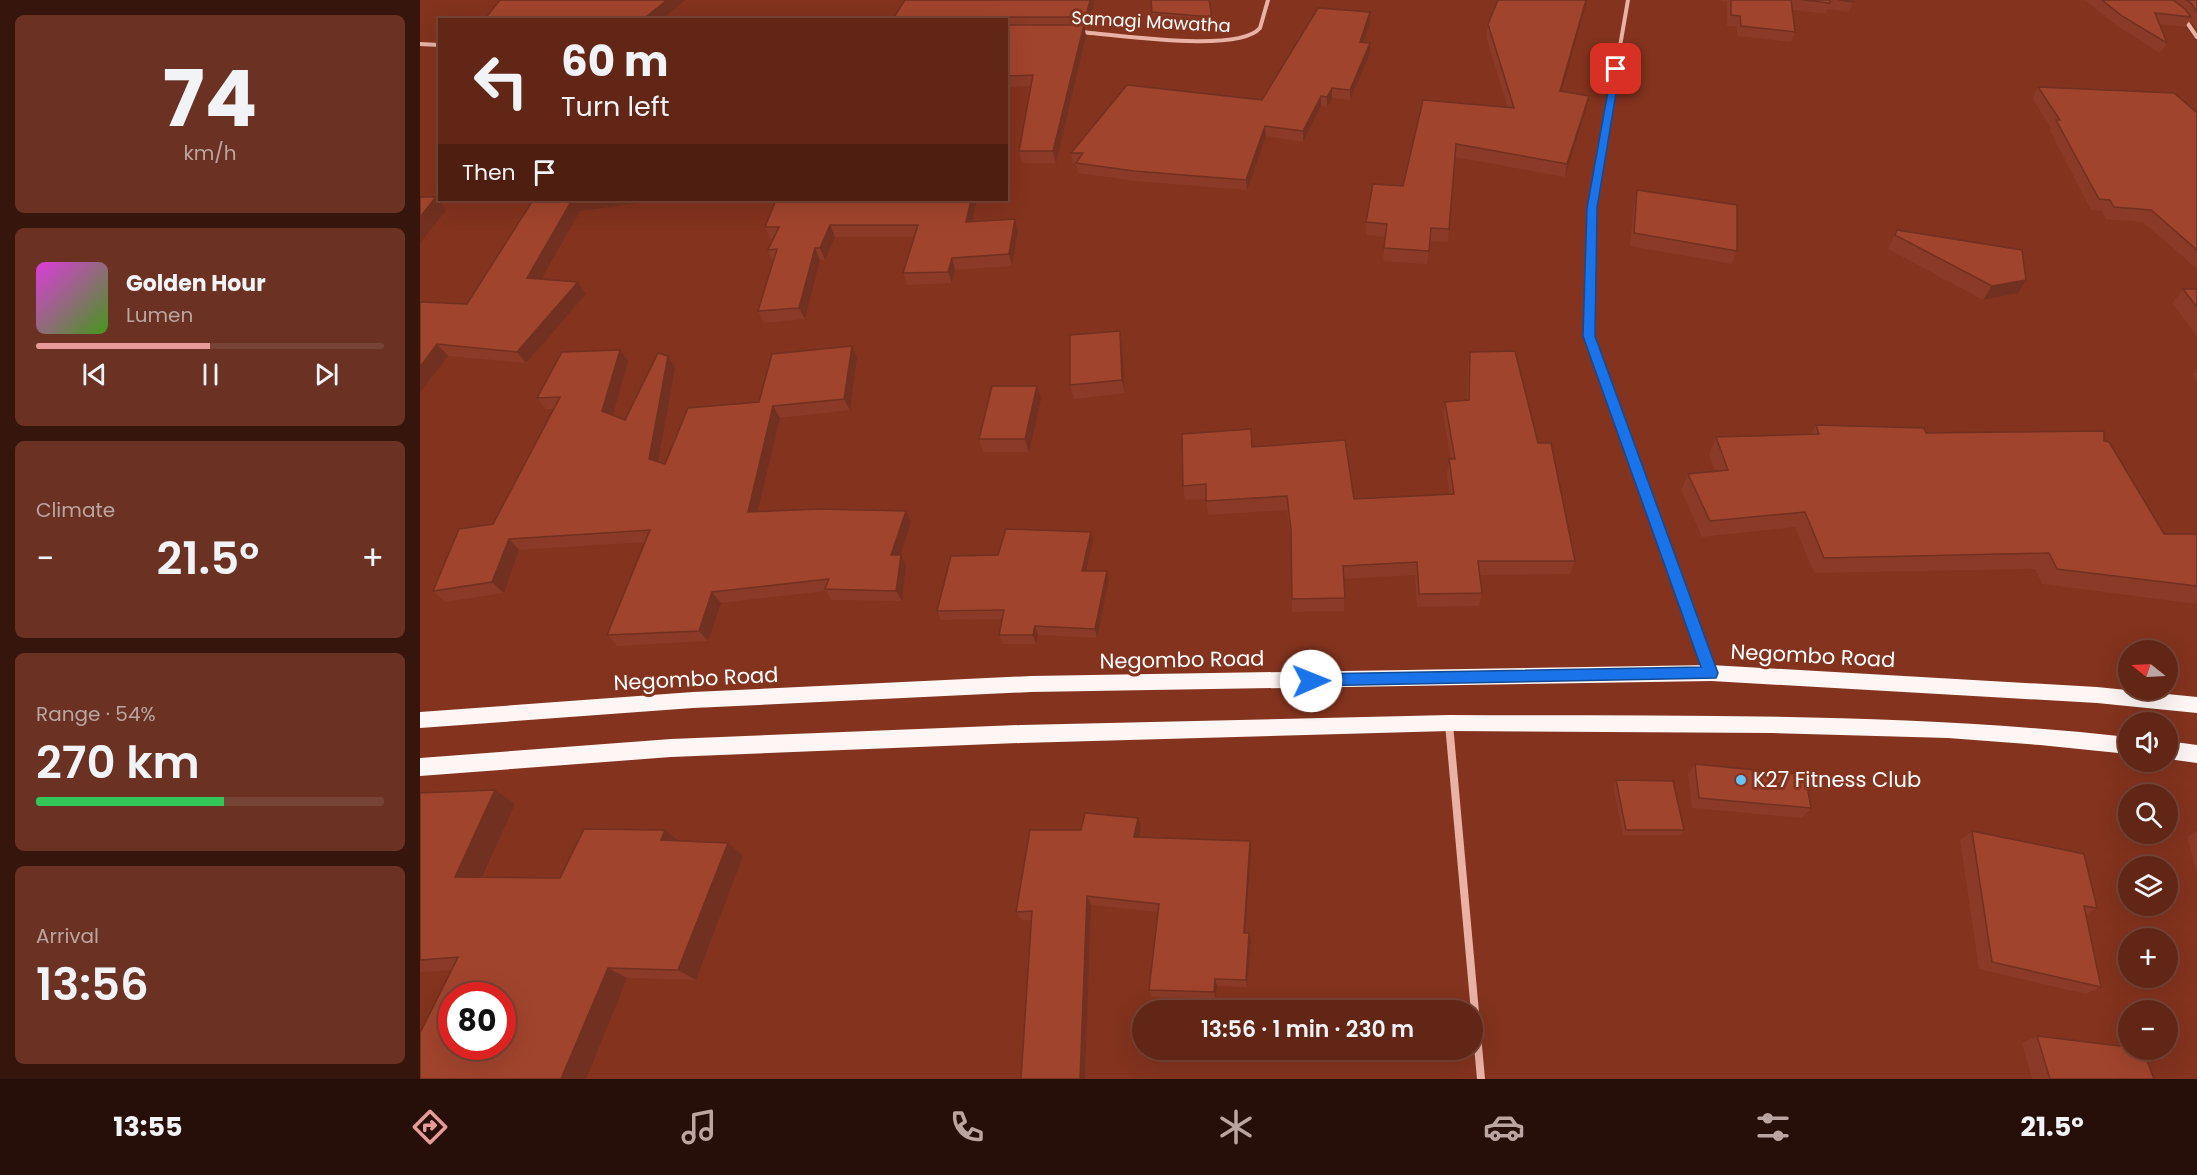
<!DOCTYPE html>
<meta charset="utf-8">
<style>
body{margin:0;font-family:Poppins,sans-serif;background:#6b3223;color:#f1f3f6;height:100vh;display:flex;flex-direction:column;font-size:22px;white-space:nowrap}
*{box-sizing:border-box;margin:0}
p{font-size:20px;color:#bba5a1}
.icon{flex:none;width:33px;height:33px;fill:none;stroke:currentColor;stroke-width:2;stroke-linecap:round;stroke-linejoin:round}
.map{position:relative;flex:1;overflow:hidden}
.panel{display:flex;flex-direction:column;gap:15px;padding:15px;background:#36150c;width:420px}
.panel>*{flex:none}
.top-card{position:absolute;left:18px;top:18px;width:570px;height:183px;border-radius:0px;box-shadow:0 6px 24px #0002,0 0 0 2px #764335;background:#622616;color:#f1f3f6;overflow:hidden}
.needle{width:39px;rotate:288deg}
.fabs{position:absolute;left:1698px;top:640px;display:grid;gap:12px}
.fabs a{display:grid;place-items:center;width:60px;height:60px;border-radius:50%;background:#622616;box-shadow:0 6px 24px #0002,0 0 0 2px #764335;font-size:30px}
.speed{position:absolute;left:18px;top:982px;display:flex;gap:12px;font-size:30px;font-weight:700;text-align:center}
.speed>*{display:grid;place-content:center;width:78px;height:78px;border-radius:50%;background:#622616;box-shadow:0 6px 24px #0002,0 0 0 2px #764335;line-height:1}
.speed .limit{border:9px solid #d22;background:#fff;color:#111}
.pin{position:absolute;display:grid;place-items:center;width:51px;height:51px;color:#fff;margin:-26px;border-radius:12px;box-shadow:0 3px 9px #0006}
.me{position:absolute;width:66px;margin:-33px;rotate:89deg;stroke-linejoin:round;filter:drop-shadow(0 0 4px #0008)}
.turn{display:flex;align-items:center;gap:21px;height:126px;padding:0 24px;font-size:27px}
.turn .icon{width:78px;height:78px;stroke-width:2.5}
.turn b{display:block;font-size:42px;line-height:51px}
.then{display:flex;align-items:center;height:57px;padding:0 24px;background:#0003;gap:12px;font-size:22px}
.big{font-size:45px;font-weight:600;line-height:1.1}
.panel .widget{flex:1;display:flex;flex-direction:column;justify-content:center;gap:9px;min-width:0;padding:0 21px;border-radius:9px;background:#6b3223}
.panel .dial{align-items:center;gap:0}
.dial b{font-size:78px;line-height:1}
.song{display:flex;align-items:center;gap:18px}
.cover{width:72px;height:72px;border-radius:9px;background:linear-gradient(135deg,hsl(300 70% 55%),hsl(100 70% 35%))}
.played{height:6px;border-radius:3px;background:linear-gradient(90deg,#e69b98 50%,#764335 50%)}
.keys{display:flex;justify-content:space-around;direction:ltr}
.heat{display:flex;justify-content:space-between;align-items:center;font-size:33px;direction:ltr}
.charge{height:9px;border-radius:4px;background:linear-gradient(90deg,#34c759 54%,#764335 0)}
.trip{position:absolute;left:712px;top:1000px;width:351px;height:60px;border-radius:30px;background:#622616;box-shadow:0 6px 24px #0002,0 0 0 2px #764335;font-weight:600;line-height:60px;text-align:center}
.tabs{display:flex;height:96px;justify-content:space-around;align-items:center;background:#270f09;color:#bba5a1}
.tabs .icon{width:42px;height:42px}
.tabs .active{color:#e69b98}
.tabs b{font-size:27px;color:#f1f3f6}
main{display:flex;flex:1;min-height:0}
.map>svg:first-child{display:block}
</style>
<main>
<section class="panel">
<div class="widget dial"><b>74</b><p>km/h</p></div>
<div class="widget">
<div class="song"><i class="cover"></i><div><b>Golden Hour</b><p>Lumen</p></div></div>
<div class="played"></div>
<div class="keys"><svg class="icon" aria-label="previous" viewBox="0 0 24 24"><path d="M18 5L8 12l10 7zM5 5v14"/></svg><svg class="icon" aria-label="pause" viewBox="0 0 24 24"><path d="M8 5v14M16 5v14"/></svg><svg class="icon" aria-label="next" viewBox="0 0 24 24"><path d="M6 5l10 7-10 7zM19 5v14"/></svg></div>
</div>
<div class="widget"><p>Climate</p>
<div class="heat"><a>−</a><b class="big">21.5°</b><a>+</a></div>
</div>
<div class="widget"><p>Range · 54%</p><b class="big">270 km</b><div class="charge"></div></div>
<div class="widget"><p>Arrival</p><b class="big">13:56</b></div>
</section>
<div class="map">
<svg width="1777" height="1079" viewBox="0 0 1777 1079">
<rect width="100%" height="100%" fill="#83331e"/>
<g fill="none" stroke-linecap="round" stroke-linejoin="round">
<path stroke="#e9b2a5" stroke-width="4" d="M1764,18L1777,37
M659,32C694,34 818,54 840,28L848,0
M0,44L20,45
M1171,263L1172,208L1208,0"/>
<path stroke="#e9b2a5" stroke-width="5" d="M1171,262L1169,336L1269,613"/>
<path stroke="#e9b2a5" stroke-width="8" d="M1268,612L1290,672
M1029,724L1061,1079"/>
<path fill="#fef6f4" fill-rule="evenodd" d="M1291,665L1677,687L1777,697V713L1677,703L1291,681L611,692L273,708L0,728V712L273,692L611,676Z
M1029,715C1256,716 1483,712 1708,737V754L1620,745L1528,738L1352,733L1029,731L601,743L251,757L0,776V758L251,739L601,725Z
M1748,741L1777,745V763L1748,759Z"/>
</g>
<path fill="#8a3a27" d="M485,0H675L668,28H664L666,36L636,163H602L599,151L611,86L586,87V20H472Z
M731,0L792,17L793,26L733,22Z
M1295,0H1433V2L1429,12L1407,9L1406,14L1373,10L1375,32L1371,42L1317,36V27L1307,26V2Z
M1665,0H1777V28H1776L1770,20L1765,27L1739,24L1747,43L1740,53L1697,26Z
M950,22L943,42L950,43V53L930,100L912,98L907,107L901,106L883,142L846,136L827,190L715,181L658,173L656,163H653L651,153L842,100Z
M1068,24L1141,91L1166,109L1145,177L1035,157L1028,242L1010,241L1007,264L963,261L965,237L946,235V222L983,186L1003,100L1088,108L1066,37Z
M1618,87L1777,113V269L1723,222L1686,219L1682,211L1671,210L1630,131L1631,128L1612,98Z
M1217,190L1317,251L1312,264L1210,246L1214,204Z
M356,200H557L552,221L598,231L592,266L535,270L532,283L487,285L483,273L494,237H415L405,260H400L385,319L344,323L338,311L353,260L348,250L353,239H350L345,227Z
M160,211L121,279L166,294L106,363L28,356L0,392V302L47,304Z
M1477,230L1598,293L1563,300L1468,249Z
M1763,289H1777V336L1752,303Z
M700,331L702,344L705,393L654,399L650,385Z
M1050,352L1155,561L1150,574L1059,575L1062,593L1059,606L997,607L995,575L924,579V611L872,612L871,541L867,510L788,515L786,499L765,500L763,486L832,447L934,499L1029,494L1027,473L1029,459H1031L1023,416L1025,402L1047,400L1048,367Z
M437,358L430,410L360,418L338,512L491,522L481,555L486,566L482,601L411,600L406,591L301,603L288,641L197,646L187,635L225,542L99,550L84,593L25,602L13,591L73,524L134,409H126L117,398L208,361L193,415L205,420L255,368L239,462L245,464L339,402Z
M1777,368V380L1772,374Z
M617,386L621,399L609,452H563L559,439Z
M1396,425L1506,433L1684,441L1744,534H1777V604L1622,584L1615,569L1394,573L1375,527L1282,537L1261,490L1268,474L1295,472L1289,454L1296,437L1390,435Z
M671,532L673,541L666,571L689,580L677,638L618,635L616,644H583L579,635L582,619L521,620L517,611L578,555Z
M1275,764L1391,808L1382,818L1272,808L1268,775Z
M1196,780L1264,830L1261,835H1203L1193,786Z
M75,790L95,804L63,877L140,878L245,830L259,841L308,843L323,856L276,980L207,978L32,970L0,972V793Z
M721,828L719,837L831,850L826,933L831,941L827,987L797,986L796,999L732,997L729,990L738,912L671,905L665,1079H601L611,920H602L596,912Z
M1552,831L1677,908L1666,915L1681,987L1666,994L1559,969L1540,840Z
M1777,831V872L1767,837Z
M1617,1036L1734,1079H1612L1602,1043Z"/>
<path fill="#713020" d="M247,0H265L241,20H222Z
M670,0H675L668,28L666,17Z
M1166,0H1167L1138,104L1140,91Z
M950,12V22L940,52V42Z
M664,25L666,36L636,163L633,151Z
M950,43V53L930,100V90Z
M912,88V98L907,107V97Z
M901,96V106L883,142V131Z
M1169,96L1166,109L1145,177L1147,164Z
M845,126L846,136L827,190L826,180Z
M16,197L26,210L0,243V217Z
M152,200H240L160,211L115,290L107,278Z
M551,200H557L549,234L546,222Z
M595,219L598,231L592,266L589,254Z
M410,225L415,237L405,260L400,248Z
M395,248L400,260L385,319L379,308Z
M532,258L535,270L532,283L528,272Z
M1606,280L1598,293L1563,300L1572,286Z
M158,282L166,294L106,363L97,352Z
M700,331L702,344L705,393L702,380Z
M17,344L28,356L0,392V367Z
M432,346L437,358L430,410L424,399Z
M200,350L208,361L191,422L182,411Z
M248,356L255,368L237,470L229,459Z
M617,386L621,399L609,452L605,439Z
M353,406L360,418L335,523L328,512Z
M486,511L491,522L477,566L471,555Z
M671,532L673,541L664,580L662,571Z
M89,539L99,550L84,593L72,582Z
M481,555L486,566L482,601L476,591Z
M687,571L689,580L677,638L675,629Z
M292,592L301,603L288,641L279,631Z
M615,626L618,635L616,644L613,635Z
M75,790L95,804L57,889L35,877Z
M718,818L721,828L717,846L714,837Z
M245,830L262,844L241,840Z
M830,841L831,850L825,941L824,933Z
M308,843L323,856L276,980L258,970Z
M667,896L671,905L665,1079H660Z
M829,933L831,941L827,987L826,980Z
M188,968L207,978L166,1079H141Z
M795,979L797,986L796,999L794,992Z"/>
<path fill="#a1442d" stroke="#713020" stroke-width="1.5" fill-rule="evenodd" d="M80,0H247L222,20H64Z
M485,0H670L666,17H583L580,20H472Z
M731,0H789L792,17L732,12Z
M1078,0H1166L1140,91L1169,96L1147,164L1036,144L1029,229L1011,228L1009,251L964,248L967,224L946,222L953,184L983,186L1003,100L1094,108L1068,24Z
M1311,0H1371L1375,32L1321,26L1320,16L1311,15Z
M1383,0H1410V3Z
M1419,0H1433V2Z
M1682,0H1753L1765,9L1771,17L1735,13L1747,43L1702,16Z
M1766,0H1777V12L1771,3Z
M898,8L950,12L940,42L950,43L930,90L912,88L907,97L901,96L883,131L845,126L826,180L714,171L656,163L663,153H651L707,85L842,100Z
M586,25H664L633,151H599L613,75L586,76Z
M1618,87L1754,93L1777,113V250L1731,210L1694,207L1690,200L1679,199L1636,120H1640Z
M1217,190L1317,205V251L1214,233Z
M0,197H16L0,217Z
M113,200H154H152L107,278L158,282L97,352L17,344L0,367V302L47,304Z
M356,200H551L546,222L595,219L589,254L532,258L528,272L483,273L498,225H410L400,248H395L379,308L338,311L357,249L348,250L359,227H345Z
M1477,230L1602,250L1606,280L1572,286L1475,235Z
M1763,289H1777V307Z
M700,331L702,380L650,385V335Z
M432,346L424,399L353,406L328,512L399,509L486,511L471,555H481L476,591L405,589L409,579L292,592L279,631L187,635L230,530L89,539L72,582L13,591L39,529L73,524L140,397L117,398L142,352L200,350L182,411L205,420L238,353L248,356L229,459L245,464L268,408L339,402L352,354Z
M1095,351L1118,443H1131L1155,561H1058L1062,593L999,594L997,562L923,566L925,598L872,599L871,529L867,496L786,501V484L763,486L762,434L831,429L832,447L925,440L934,499L1034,494L1029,459H1035L1025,402L1049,400L1050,352Z
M572,386H617L605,439H559Z
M1396,425L1504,428L1506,433L1684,431V441L1689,442L1744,534H1777V586L1637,569L1629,553L1404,558L1385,512L1290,521L1268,474L1308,470L1296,437L1399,434Z
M586,529L671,532L662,571H687L675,629L615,626L613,635H579L584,610L517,611L531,556L578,555Z
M1275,764L1385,775L1391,808L1279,798Z
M1196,780L1253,781L1264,830H1206Z
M75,790L35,877L140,878L164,829L245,830L241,840L308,843L258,970L188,968L141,1079H0V1033L38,957L0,960V793ZM32,996H82V1047H32Z
M665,813L718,818L714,837L830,841L824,933H829L826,980L795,979L794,992L729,990L739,904L667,896L660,1079H601L612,911L596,912L610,830H661Z
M1552,831L1664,854L1677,908L1664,906L1681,987L1572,962Z
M1617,1036L1708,1047V1050H1723L1734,1079H1630Z"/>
<path fill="#1a73e8" stroke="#114b97" stroke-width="1.5" d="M1196,67L1200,69L1177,208L1175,336L1298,673L1296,678L886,686L883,681L886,676L891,674L1281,667L1163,336L1167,208L1192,69Z"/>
<circle fill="#64c4f8" stroke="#83331e" stroke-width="2" cx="1321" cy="780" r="6"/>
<g text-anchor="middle" stroke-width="6" stroke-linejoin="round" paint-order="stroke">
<g font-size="18" fill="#fff" stroke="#83331e">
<text transform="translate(731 22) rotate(3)" y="6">Samagi Mawatha</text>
</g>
<g font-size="21" fill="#fff" stroke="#83331e">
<text transform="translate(1393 656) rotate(3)" y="7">Negombo Road</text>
<text transform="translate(762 660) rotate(-1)" y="7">Negombo Road</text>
<text transform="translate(276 679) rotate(-3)" y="7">Negombo Road</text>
</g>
<g font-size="21" fill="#fff" stroke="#83331e" text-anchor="start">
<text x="1333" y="787">K27 Fitness Club</text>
</g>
</g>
</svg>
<div class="fabs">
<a><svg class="needle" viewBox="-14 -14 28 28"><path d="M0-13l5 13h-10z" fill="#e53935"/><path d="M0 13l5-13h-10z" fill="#bba5a1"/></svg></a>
<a><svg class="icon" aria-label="sound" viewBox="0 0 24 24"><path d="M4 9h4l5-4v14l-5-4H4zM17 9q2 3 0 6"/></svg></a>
<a><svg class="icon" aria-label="search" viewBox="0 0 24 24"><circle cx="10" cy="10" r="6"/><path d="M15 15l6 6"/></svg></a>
<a><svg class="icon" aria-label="layers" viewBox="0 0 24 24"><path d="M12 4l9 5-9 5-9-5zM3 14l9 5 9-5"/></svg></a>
<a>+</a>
<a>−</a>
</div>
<div class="speed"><div class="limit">80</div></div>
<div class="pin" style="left:1196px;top:69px;background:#d93025"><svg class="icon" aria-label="arrive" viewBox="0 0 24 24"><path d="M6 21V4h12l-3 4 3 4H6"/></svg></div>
<svg class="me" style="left:891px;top:681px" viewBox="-20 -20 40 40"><circle r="19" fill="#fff"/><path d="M0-13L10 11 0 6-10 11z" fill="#1a73e8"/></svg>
<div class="trip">13:56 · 1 min · 230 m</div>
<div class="top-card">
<div class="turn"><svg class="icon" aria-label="left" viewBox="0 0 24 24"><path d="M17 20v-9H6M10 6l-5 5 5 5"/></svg><div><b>60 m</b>Turn left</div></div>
<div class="then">Then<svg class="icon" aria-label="arrive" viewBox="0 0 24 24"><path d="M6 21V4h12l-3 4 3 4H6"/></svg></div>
</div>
</div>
</main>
<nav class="tabs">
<b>13:55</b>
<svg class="icon active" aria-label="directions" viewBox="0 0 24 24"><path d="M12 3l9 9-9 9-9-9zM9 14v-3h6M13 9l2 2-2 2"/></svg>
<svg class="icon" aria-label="music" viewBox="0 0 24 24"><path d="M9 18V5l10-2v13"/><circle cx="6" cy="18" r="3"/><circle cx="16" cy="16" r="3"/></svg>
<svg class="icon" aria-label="phone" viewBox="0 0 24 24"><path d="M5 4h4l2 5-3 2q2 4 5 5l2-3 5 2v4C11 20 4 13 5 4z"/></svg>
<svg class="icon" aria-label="climate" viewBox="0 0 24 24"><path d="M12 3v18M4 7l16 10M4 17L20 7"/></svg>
<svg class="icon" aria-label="car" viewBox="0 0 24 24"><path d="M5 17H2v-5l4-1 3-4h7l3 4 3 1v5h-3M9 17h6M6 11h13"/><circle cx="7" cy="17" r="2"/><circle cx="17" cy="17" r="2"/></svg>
<svg class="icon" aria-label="filters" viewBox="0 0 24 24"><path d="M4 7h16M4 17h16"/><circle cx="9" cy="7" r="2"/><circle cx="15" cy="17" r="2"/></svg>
<b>21.5°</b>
</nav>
